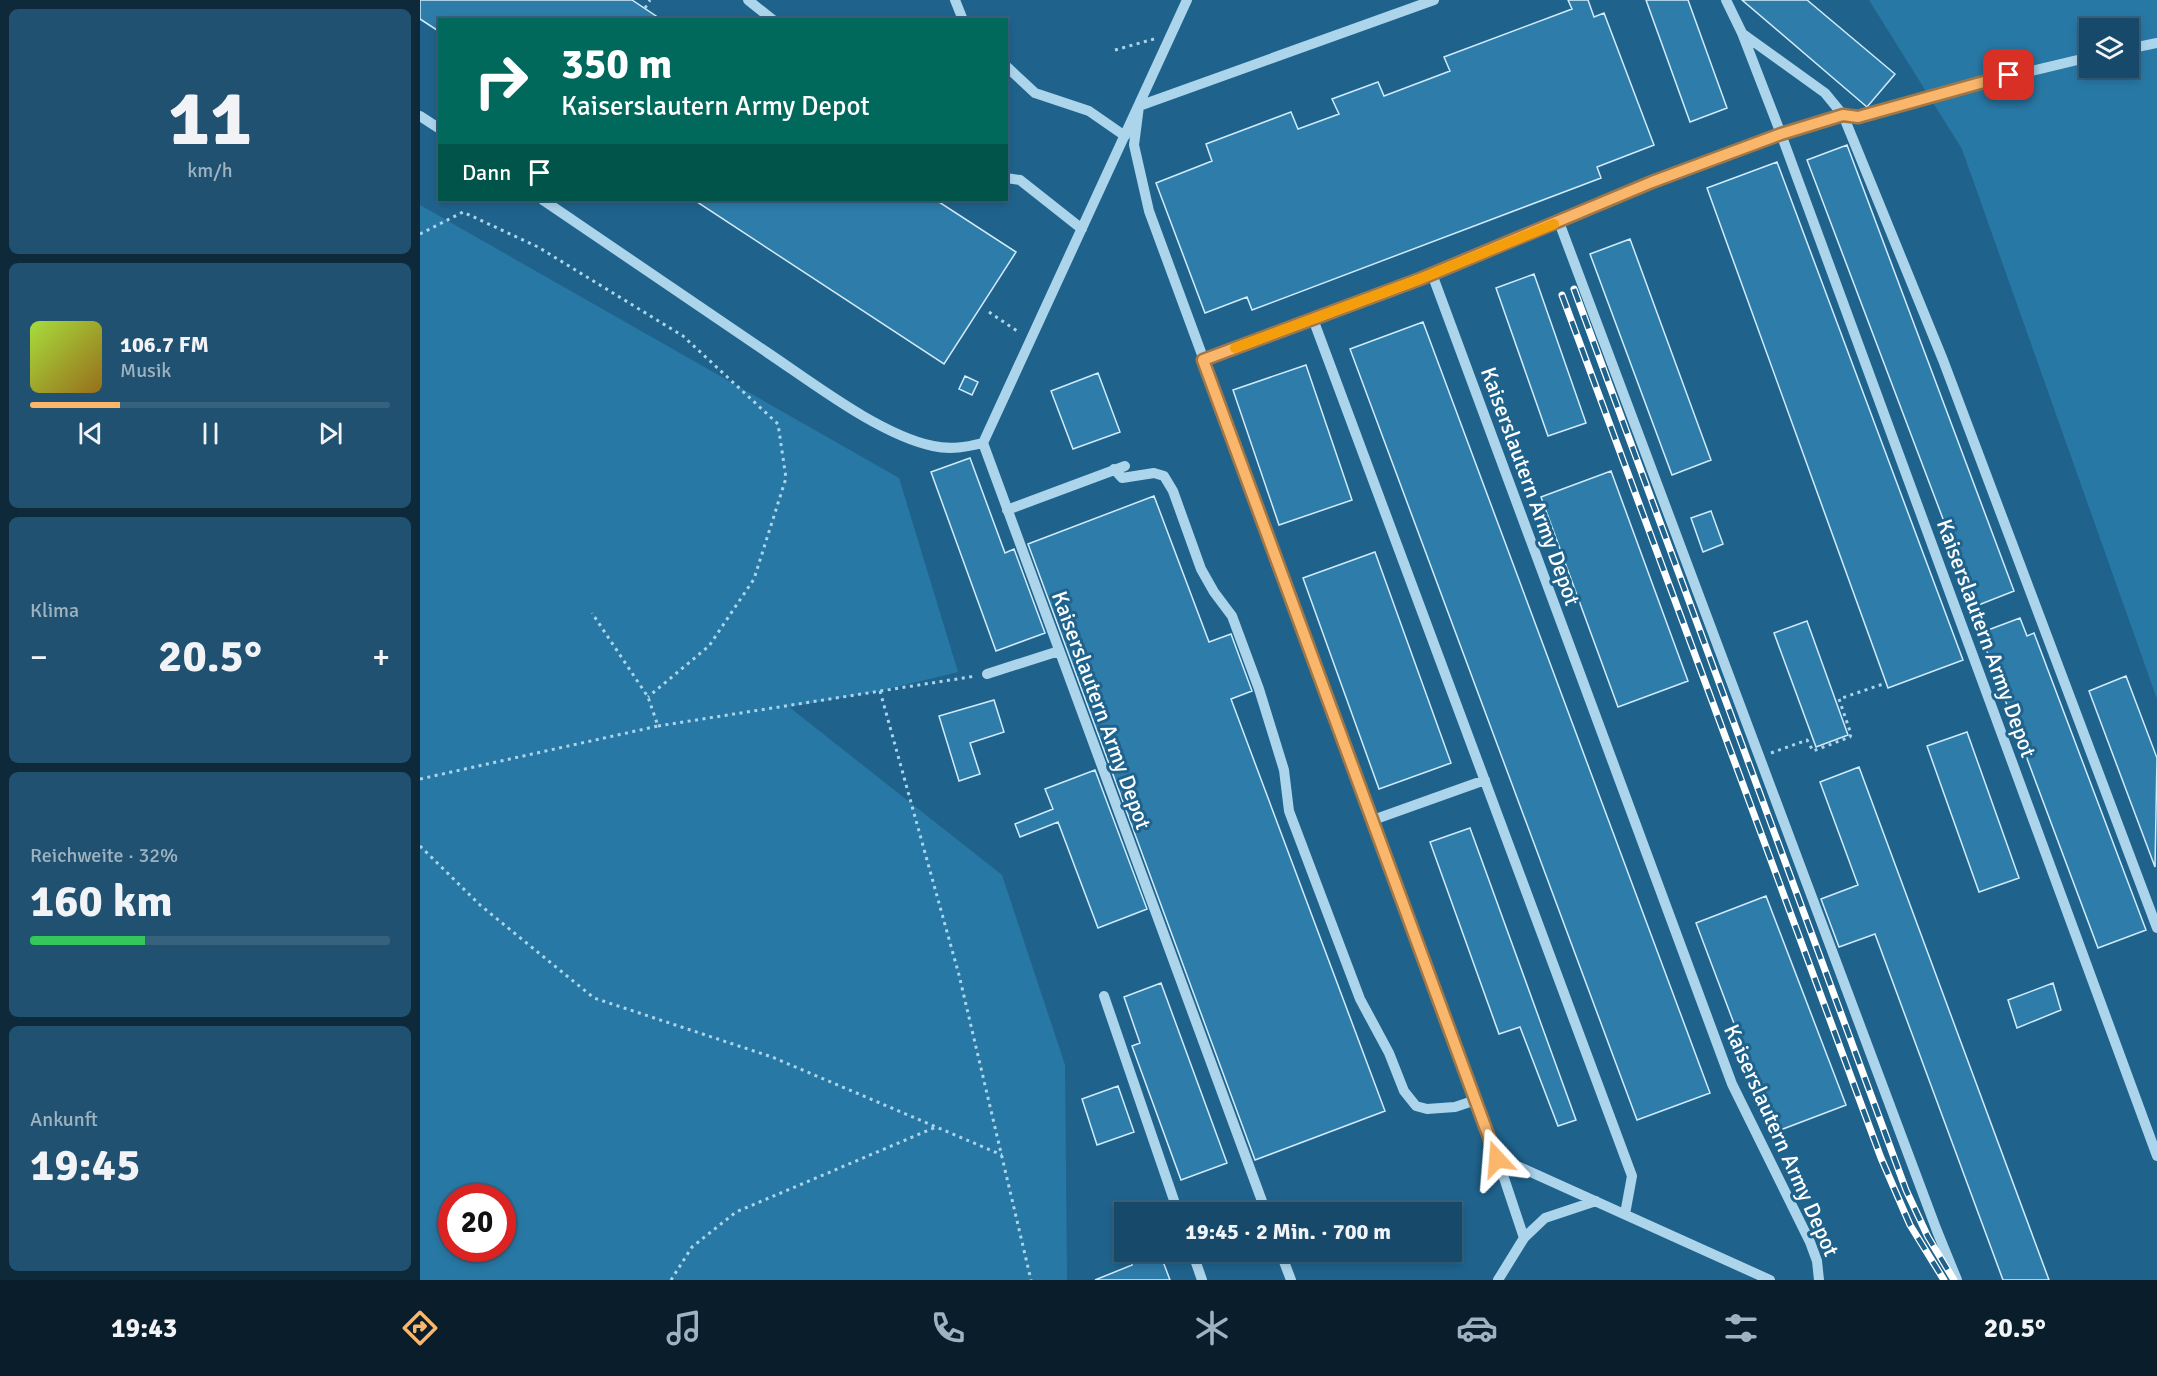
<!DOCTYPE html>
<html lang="de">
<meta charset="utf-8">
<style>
body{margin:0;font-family:Signika,sans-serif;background:#205170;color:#f1f3f6;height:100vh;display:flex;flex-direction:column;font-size:22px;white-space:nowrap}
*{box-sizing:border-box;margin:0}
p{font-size:20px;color:#9eb3c1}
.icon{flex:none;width:33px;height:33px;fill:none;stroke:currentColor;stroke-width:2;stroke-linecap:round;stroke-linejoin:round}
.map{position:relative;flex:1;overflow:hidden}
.side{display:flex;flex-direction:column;gap:9px;padding:9px;background:#0d293a;width:420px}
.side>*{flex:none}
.banner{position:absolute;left:18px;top:18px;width:570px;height:183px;border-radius:0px;box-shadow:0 3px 9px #0003,0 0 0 2px #36627e;background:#00695c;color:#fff;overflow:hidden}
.tools{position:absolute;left:1659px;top:18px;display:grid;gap:12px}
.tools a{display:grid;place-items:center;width:60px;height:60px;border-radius:0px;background:#174a6a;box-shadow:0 3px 9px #0003,0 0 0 2px #36627e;font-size:30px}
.speed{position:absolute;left:18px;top:1184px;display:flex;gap:12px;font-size:30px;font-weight:700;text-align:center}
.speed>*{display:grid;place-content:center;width:78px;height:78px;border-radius:50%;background:#174a6a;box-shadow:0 3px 9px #0003,0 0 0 2px #36627e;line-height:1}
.speed .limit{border:9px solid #d22;background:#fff;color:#111}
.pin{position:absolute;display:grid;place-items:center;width:51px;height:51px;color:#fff;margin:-26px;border-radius:12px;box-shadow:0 3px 9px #0006}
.me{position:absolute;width:66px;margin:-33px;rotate:341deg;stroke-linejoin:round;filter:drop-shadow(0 0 4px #0008)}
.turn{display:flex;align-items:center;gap:21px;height:126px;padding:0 24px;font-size:27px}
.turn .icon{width:78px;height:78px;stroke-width:2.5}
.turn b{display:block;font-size:42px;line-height:51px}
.then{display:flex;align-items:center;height:57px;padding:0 24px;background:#0003;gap:12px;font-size:22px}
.big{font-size:45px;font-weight:700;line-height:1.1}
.side .card{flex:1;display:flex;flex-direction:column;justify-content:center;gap:9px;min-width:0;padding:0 21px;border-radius:9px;background:#205170}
.side .dial{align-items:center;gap:0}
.dial b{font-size:78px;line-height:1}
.song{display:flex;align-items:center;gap:18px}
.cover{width:72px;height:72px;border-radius:9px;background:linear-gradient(135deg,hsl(80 70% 55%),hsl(40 70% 35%))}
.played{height:6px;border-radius:3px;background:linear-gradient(90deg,#fab76c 25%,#36627e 25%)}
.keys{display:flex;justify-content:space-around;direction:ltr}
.heat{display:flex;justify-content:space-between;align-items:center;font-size:33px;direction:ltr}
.charge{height:9px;border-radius:4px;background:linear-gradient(90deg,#34c759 32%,#36627e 0)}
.trip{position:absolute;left:694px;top:1202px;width:348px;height:60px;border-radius:0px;background:#174a6a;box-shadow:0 3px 9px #0003,0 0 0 2px #36627e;font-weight:700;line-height:60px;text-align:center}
.dock{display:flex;height:96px;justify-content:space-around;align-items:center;background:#091e2a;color:#9eb3c1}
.dock .icon{width:42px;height:42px}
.dock .on{color:#fab76c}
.dock b{font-size:27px;color:#f1f3f6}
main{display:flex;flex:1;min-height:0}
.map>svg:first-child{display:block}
</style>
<main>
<section class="side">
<div class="card dial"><b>11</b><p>km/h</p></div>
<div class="card">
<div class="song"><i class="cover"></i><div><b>106.7 FM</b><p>Musik</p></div></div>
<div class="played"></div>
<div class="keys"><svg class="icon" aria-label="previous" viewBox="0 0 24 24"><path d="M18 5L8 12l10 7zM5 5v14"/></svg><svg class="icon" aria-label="pause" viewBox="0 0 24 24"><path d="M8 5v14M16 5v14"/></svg><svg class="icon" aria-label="next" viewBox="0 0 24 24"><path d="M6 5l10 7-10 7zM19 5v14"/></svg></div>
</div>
<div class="card"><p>Klima</p>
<div class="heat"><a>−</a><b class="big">20.5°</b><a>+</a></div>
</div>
<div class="card"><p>Reichweite · 32%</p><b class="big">160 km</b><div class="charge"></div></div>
<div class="card"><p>Ankunft</p><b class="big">19:45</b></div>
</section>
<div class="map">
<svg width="1737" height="1280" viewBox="0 0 1737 1280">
<rect width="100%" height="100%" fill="#1f638d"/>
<path fill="#2878a5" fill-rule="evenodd" d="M1449,0H1737V699L1542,149ZM1670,28H1708V68H1670Z
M0,205L479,478L538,672L460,691L369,707L582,875L645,1065L647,1280H0ZM32,1197H82V1248H32Z"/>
<path fill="#2e7caa" stroke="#d2ebf9" stroke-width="1.5" d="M0,0H212L242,20H20V32L0,19Z
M1148,0H1168L1174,17L1184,13L1234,145L1177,167L1181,178L832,310L827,297L785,313L736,183L792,161L786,144L871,112L878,129L919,114L912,99L958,82L964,96L1030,71L1024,57L1152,9Z
M1226,0H1268L1307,108L1270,122Z
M1322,0H1387L1475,74L1447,107Z
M1427,145L1594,591L1556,606L1387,160Z
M1357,162L1543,660L1468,688L1287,188Z
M274,200H516L596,252L524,364Z
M1210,239L1291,460L1252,475L1170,254Z
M1114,274L1166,423L1128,436L1076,288Z
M1003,322L1290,1093L1217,1120L930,349Z
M886,365L932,500L859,525L813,390Z
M678,373L700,432L653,449L631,391Z
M545,376L558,382L552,395L539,389Z
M550,458L585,553L594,549L625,633L576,651L511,472Z
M1191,471L1268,681L1198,707L1121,497Z
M734,496L789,642L811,634L832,691L811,699L965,1111L835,1160L608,544Z
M1291,511L1303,544L1283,552L1271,518Z
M955,552L1031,763L959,789L883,578Z
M1600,618L1607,636L1614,633L1726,930L1678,948L1560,633Z
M1387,621L1428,735L1396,747L1354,633Z
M1706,676L1737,758L1735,867L1669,691Z
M574,700L584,732L550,743L560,774L539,781L519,716Z
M1547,732L1599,878L1559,892L1507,746Z
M1439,767L1629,1280H1583L1455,934L1419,947L1401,899L1438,885L1400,782Z
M675,770L727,909L678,928L638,822L600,837L595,824L633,809L625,789Z
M1050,828L1156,1120L1138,1126L1100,1027L1079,1034L1010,842Z
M1346,896L1426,1105L1355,1132L1276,923Z
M741,983L807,1163L761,1180L712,1046L720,1043L704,997Z
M1633,983L1641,1010L1597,1028L1588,1000Z
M698,1086L714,1132L677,1145L662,1099Z
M707,1251H739L750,1280H675L712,1265Z"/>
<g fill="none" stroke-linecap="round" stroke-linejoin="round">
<path stroke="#acd5ec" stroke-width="3" stroke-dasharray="3 4.5" stroke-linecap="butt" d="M225,8L230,0
M695,50L734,39
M0,234L43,212L118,247L263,336L358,424L366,478L334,579L289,646L228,697
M569,312L600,333
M460,691L539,975L611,1280
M238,726L556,676
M1351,753L1387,740L1393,751L1430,737L1431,734L1419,699L1466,683
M0,779L238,726L228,697L172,613
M0,846L60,905L174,998L352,1057L582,1155
M251,1280L272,1247L316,1212L516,1127"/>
<path stroke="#acd5ec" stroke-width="10" d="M328,0L353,20
M535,0L543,20
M767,0L563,443L846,1212
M1014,0L719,106L714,145L729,211L1071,1139L1093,1164L1350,1280
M1306,0L1322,33L1361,134L1737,1156
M1323,34L1405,93L1423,115L1523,360L1737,928
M1708,49L1737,43
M586,66L615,93L669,111L705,136
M0,116L20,129
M586,178L600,180L662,229
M123,200C198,251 273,302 348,353C393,383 460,435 513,446C531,450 546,447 563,443
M1139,222L1517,1231L1537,1280
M1012,274L1312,1084L1390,1242L1397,1261L1399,1280
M893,319L1212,1176L1205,1214
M783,360L1000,279L1232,182L1361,134L1423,115L1438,117L1548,86L1670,57
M694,469L702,478L734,473L744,476L753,491L781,569L794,592L812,616L839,689L864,770L869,811L940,999L969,1053L984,1091L996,1106L1007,1109L1035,1107L1056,1100
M587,510L705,466
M567,674L639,651
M953,820L1065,780
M684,996L758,1212
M1073,1145L1104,1238L1125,1218L1176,1201
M772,1251L782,1280
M860,1251L871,1280
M1078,1280L1104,1238"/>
<defs>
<path id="rail" d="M1154,289L1486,1190L1508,1237L1534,1280
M1142,295L1461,1158L1490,1225L1524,1280"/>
</defs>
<use href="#rail" stroke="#fff" stroke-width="7"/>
<use href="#rail" stroke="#1f638d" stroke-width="4.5" stroke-dasharray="14" stroke-linecap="butt"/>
</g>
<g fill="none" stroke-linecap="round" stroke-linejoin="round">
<defs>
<path id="route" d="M1077,1159L783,360L1000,279L1232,182L1361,134L1423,115L1438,117L1589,75"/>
</defs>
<use href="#route" stroke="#a27746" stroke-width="15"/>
<use href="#route" stroke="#fab76c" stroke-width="10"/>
<path stroke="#f59e0b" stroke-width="10" d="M815,348L1000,279L1134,224"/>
</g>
<g text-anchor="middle" stroke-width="6" stroke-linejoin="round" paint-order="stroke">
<g font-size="22" fill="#fff" stroke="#1f638d">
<text transform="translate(1111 486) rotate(70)" y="8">Kaiserslautern Army Depot</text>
<text transform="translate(1567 638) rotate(70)" y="8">Kaiserslautern Army Depot</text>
<text transform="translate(682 710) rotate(70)" y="8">Kaiserslautern Army Depot</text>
<text transform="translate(1362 1140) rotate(66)" y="8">Kaiserslautern Army Depot</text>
</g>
</g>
</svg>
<div class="tools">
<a><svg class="icon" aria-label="layers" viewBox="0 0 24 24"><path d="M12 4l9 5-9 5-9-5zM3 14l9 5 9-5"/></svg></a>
</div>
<div class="speed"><div class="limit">20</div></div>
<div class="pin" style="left:1589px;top:75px;background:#d93025"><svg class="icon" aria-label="arrive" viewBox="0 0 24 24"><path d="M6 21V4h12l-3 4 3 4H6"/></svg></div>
<svg class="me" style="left:1077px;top:1159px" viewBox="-20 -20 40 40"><path d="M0-17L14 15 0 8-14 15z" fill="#fab76c" stroke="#fff" stroke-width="4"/></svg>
<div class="trip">19:45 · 2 Min. · 700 m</div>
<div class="banner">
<div class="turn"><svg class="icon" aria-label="right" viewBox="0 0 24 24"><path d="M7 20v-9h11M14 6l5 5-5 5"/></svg><div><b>350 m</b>Kaiserslautern Army Depot</div></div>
<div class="then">Dann<svg class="icon" aria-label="arrive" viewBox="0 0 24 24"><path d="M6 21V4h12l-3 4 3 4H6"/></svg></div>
</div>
</div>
</main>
<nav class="dock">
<b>19:43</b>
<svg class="icon on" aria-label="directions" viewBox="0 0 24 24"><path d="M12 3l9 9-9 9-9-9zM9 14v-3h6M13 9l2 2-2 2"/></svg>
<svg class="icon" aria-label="music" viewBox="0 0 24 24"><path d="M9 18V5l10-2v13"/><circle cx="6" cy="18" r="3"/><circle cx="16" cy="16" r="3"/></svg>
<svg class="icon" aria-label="phone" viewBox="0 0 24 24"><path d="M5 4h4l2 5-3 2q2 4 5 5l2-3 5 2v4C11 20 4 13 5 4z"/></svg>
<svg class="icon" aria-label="climate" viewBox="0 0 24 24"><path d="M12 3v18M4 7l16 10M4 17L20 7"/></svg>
<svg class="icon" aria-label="car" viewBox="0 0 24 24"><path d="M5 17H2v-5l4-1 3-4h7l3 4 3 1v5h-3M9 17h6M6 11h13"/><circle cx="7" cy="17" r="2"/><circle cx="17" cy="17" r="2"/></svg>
<svg class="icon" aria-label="filters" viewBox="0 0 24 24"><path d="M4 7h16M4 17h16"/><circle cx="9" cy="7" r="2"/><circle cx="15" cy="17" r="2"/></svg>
<b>20.5°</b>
</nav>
